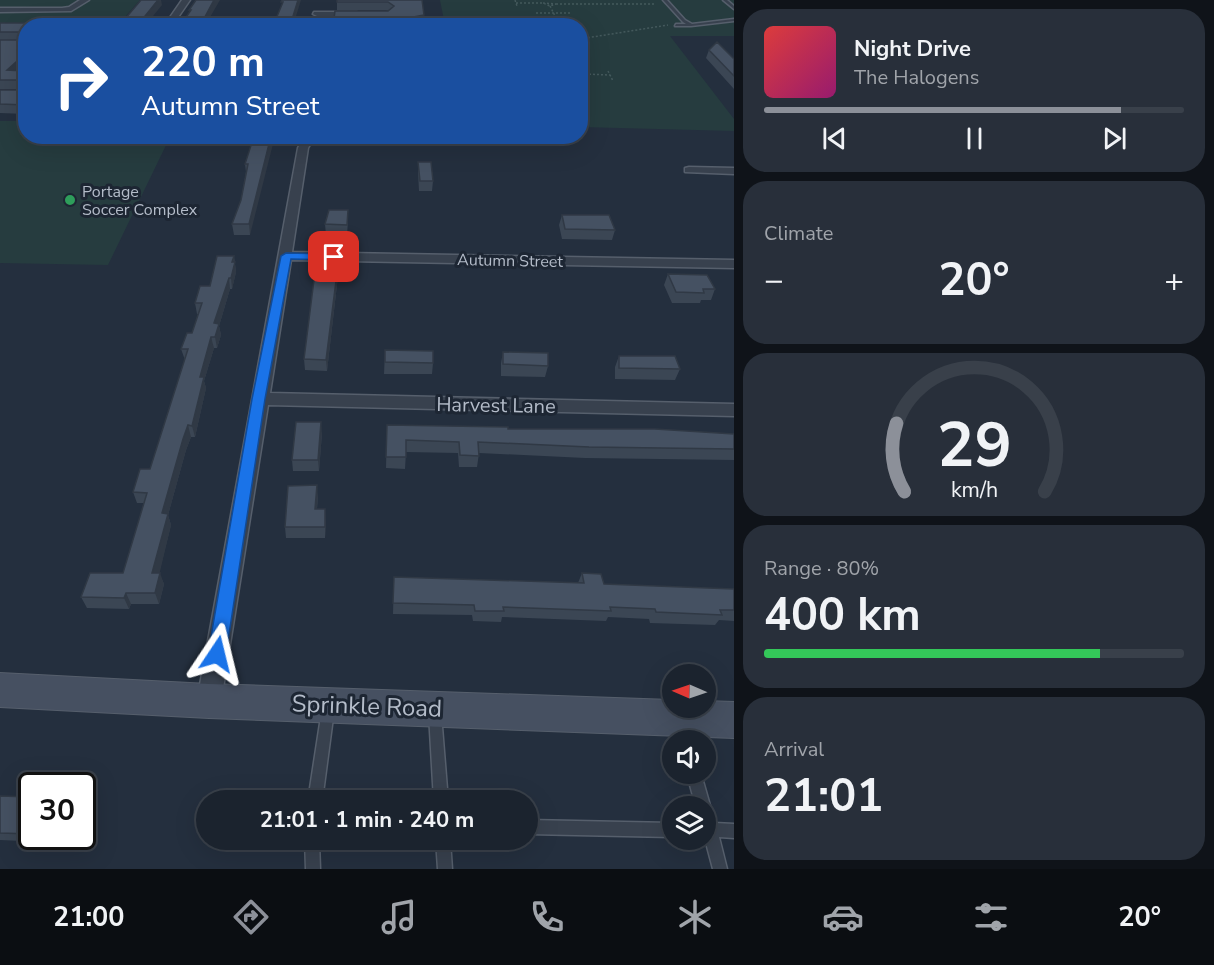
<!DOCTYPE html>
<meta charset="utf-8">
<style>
body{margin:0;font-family:"Nunito Sans",sans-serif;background:#282f3a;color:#f1f3f6;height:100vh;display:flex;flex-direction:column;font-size:22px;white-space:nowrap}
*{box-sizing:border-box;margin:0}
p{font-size:20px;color:#a0a4aa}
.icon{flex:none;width:33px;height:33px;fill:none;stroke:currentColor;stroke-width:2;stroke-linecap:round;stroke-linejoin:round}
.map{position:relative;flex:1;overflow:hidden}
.sheet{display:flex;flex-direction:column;gap:9px;padding:9px;background:#0f1319;width:480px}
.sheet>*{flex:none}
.banner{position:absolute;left:18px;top:18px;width:570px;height:126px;border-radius:24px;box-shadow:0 6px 24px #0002,0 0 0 2px #39404a;background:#1a4fa0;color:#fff;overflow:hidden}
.needle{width:39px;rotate:272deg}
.tools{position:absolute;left:662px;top:664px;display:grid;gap:12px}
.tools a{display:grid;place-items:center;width:54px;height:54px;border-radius:50%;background:#1b232e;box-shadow:0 6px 24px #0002,0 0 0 2px #39404a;font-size:30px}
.speed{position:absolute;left:18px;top:772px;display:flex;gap:12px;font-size:30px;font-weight:700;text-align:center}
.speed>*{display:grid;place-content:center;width:78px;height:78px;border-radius:50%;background:#1b232e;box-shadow:0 6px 24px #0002,0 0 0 2px #39404a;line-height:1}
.speed .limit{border:3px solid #111;border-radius:9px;background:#fff;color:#111}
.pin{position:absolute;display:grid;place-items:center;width:51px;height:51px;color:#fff;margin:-26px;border-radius:12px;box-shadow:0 3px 9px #0006}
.me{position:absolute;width:66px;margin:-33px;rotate:10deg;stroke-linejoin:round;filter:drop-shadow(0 0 4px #0008)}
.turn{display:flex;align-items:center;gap:21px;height:126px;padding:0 24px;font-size:27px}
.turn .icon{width:78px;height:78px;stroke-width:2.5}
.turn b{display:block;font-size:42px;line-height:51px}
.big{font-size:45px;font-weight:700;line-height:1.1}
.sheet .card{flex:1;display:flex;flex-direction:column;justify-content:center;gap:9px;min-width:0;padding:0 21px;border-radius:24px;background:#282f3a}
.sheet .dial{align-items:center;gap:0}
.dial svg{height:156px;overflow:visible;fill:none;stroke:#39404a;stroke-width:7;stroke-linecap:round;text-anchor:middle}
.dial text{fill:#f1f3f6;stroke:none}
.song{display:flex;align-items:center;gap:18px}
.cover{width:72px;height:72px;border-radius:9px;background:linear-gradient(135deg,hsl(0 70% 55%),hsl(320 70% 35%))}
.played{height:6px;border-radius:3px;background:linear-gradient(90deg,#8c9099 85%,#39404a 85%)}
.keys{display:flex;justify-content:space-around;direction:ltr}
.heat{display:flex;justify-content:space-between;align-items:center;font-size:33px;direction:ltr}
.charge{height:9px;border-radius:4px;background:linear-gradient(90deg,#34c759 80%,#39404a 0)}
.trip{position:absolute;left:196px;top:790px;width:342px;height:60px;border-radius:30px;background:#1b232e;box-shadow:0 6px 24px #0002,0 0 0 2px #39404a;font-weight:700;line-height:60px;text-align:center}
.dock{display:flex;height:96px;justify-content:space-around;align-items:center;background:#0b0e12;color:#a0a4aa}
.dock .icon{width:42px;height:42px}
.dock .active{color:#8c9099}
.dock b{font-size:27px;color:#f1f3f6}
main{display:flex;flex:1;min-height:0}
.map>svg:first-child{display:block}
</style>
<main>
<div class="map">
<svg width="734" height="869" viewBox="0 0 734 869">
<rect width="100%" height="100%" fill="#242f3e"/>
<path fill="#263c3f" d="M0,0H140L118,25L0,27Z
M440,0H734V36H670L734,119V131L581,127L580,26L445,25Z
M0,121H25L26,136L170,137L108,265L0,263Z"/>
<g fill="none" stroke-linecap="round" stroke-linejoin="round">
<defs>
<path id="service" d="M663,0H667L685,20L692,24L734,19V21L691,26H675L676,24H686L683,22Z
M723,0H727L734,6V9Z
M328,704L332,706L334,710L322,801H308L322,710L324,706Z
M435,708L439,710L441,714L448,801H434L429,714L431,710Z
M687,774H701L715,823L734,824V838L719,837L727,869H713L705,839V807H696Z
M528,820L672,823V837L528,834Z
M305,840H319L320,869H306Z
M436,840H450L452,869H438Z"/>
<path id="minor" d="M80,0H89L71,11L0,12V8H62L69,7Z
M182,0H190L172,26H164Z
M314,12H357L361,14L357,16H317L313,14Z
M304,136H315L308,148L292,252L734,260V268L291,260L270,393L734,404V416L268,405L221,701L218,710L209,713L200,710L197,701L298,148Z
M689,167L734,168V174L685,172V168Z"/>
<path id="secondary" d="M0,673L209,684L672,700V708H705V701L734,702V738L209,718L0,707Z"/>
</defs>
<use href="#service" stroke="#565f6c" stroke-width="3"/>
<use href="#minor" stroke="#565f6c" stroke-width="3"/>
<use href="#secondary" stroke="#565f6c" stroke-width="2"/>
<path stroke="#44595c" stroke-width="1.5" stroke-dasharray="2 2" stroke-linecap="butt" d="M515,0L517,6
M516,3H543
M543,3L556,4L550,6Z
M556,4H656
M550,6L560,26
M536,13H570
M580,35L588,37
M580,39L668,25
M580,71L584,72L586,77H580
M608,71L613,81
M585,74L610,75
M581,77L589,86"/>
<use href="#service" fill="#38414e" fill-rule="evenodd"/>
<use href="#minor" fill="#38414e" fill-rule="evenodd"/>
<use href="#secondary" fill="#465061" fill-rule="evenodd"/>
</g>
<path fill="#3b4654" d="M337,0H422L424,22L408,26H333L389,10H337Z
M0,23H57L26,64L19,71H26V114L0,113V90H25V89H0Z
M709,50L734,59V89L706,58Z
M254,136L250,235H234L232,224L241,200L246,172L245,164Z
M418,162L433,181L432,191H419L418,172Z
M562,215L615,230L612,240L562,239L559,225Z
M348,221L347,235H326L325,224Z
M234,256L236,272L232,289H230L219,326L221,335L217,348H214L204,381L206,388L195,437H191L186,450L168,515L171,525L159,573L164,584L159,604H131L129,609L87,608L81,597L123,573L144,503H137L133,492L150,469L185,360L181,349L192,333L198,314H197L195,303Z
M338,265V276L327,371L305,370L304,359Z
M668,274L715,289L711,300H701L700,303H672L664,285Z
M385,350L433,363L432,374H384Z
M503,352L548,366L545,377L501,376V363Z
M619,356L680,369L675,380L615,379V367Z
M387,425L508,429L734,434V460L585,458L479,453L477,467H459L458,453L406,452L405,469L386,468Z
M322,433L319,471H293L292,460Z
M318,496L317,509L326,520L325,538H286L285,527Z
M582,573L604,584L734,589V621L719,620L715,625L650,623L649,619L608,617L606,621L502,617L501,622L473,621L472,615L393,614L394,577L578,583Z
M0,796L32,797V837H45L44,842L0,840Z"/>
<path fill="#303945" d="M158,0H161L162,5L145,26H137Z
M214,0H220L205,26H200Z
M298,0H301L293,26H290Z
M424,15V22L408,26H366Z
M26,53V64L10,79L7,70Z
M271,136H275L250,235L249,224Z
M234,256L236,272L232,289L231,278Z
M338,265V276L327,371L326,360Z
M229,278L230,289L219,326L221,335L217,348L215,337L214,323Z
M211,337L214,348L204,381L206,388L195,437L192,426L200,377Z
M321,422L322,433L319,471L318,460Z
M188,425L191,437L186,450L168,515L171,525L157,584L152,573L162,513L183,439Z
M317,485L318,496L316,520L315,509Z
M325,509L326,520L325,538Z
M160,573L164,584L159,604L155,593Z
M126,593L131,604L129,609L124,598Z
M38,837H45L44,842Z"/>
<path fill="#455162" stroke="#303945" stroke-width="1.5" d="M141,0H158L137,26H119Z
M196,0H214L200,26H180L191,10H189Z
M282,0H298L290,26H273L283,2H281Z
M337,0H422L424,15L366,26H333L335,11H388L394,6L388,2H337Z
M0,23H57L55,26H26V34L23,32H0Z
M26,34V53L7,70L26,71V105L0,104V90H25V82L23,80H0V40H23Z
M717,42L734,59V76L709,50Z
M254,136H271L249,224H232L241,200L248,164H245Z
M418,162H431L433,181H420Z
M329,210H348L347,225L325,224Z
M562,215H609L615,230L565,229Z
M217,256H234L232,262H235L231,278H229L214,323L219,324L215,337H211L200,377H204L192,426L188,425L183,439L162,513L168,514L152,573H160L155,593H126L124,598L81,597L90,573H123L147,493L133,492L140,469H150L188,349H181L187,333H192L202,303H195L200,286H210Z
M316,264L338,265L326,360L304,359Z
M668,274L707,275L715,289H703L704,293L676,292Z
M385,350L433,351V363L385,362Z
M503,352L548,353V366L503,364Z
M619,356H675L680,369L619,368Z
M296,422H321L318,460H292Z
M387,425L508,427V429H655L734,434V449L589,447L478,442L479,456L460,455L459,442L406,440V457H386Z
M317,485L315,509H325V527H285L288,486Z
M582,573L601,574L604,584L734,589V610H720L722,615L656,612L655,609L610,607L611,611L503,607L504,611H475L474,605L393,603L394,577L584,583Z
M0,796L32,797V834L0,833Z"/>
<path fill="#1a73e8" stroke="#114b97" stroke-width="1.5" d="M286,253L334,254L339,257L334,260L291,259L265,399L226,654L223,660L217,662L210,660L208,654L252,399L281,256Z"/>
<circle fill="#2e9e5b" stroke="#1d2633" stroke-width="2" cx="70" cy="200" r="6"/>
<g text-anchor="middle" stroke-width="6" stroke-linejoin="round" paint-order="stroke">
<g font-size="16" fill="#b4bcc9" stroke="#1d2633" text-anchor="start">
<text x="82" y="197">Portage<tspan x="82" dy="18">Soccer Complex</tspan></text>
</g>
<g font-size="16" fill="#b4bcc9" stroke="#1d2633">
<text transform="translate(510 260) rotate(1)" y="6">Autumn Street</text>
</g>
<g font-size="20" fill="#b4bcc9" stroke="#1d2633">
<text transform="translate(496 405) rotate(1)" y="7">Harvest Lane</text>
</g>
<g font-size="24" fill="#b4bcc9" stroke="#1d2633">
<text transform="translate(367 706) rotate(2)" y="8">Sprinkle Road</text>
</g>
</g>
</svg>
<div class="tools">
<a><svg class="needle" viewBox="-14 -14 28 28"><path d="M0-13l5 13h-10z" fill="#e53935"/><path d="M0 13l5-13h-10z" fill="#a0a4aa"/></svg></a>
<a><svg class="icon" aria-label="sound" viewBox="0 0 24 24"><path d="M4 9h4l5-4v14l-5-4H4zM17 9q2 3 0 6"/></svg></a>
<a><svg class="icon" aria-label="layers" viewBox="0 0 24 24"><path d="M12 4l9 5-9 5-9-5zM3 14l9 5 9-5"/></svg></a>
</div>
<div class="speed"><div class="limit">30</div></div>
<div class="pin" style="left:334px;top:257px;background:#d93025"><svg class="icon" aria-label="arrive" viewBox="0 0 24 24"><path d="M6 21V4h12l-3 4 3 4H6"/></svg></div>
<svg class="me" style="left:217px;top:654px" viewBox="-20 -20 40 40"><path d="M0-17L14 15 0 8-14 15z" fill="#1a73e8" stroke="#fff" stroke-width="4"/></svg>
<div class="trip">21:01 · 1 min · 240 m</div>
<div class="banner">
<div class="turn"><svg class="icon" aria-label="right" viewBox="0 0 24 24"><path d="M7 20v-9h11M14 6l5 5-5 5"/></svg><div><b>220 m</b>Autumn Street</div></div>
</div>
</div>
<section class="sheet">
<div class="card">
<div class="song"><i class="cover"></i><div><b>Night Drive</b><p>The Halogens</p></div></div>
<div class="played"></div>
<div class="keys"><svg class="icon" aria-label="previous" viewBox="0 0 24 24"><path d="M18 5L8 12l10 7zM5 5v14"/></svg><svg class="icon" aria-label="pause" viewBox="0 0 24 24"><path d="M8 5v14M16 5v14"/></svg><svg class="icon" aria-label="next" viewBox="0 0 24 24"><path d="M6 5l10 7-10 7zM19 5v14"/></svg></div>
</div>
<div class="card"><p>Climate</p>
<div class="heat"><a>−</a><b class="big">20°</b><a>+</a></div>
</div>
<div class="card dial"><svg viewBox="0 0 100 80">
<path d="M14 69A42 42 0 1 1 86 69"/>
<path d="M14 69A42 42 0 0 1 10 34" stroke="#8c9099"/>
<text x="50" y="56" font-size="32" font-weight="700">29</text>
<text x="50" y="72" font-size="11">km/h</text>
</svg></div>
<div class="card"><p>Range · 80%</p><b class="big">400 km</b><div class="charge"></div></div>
<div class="card"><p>Arrival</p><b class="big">21:01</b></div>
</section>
</main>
<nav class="dock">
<b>21:00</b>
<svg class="icon active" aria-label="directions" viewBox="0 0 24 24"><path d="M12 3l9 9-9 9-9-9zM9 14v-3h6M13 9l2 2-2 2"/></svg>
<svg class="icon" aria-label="music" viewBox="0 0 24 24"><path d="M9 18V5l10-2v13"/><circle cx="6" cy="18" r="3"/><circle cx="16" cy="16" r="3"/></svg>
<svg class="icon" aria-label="phone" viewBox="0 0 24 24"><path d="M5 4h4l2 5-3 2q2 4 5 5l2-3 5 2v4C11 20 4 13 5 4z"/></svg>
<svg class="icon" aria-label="climate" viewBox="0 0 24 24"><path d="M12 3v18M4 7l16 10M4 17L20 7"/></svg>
<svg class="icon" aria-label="car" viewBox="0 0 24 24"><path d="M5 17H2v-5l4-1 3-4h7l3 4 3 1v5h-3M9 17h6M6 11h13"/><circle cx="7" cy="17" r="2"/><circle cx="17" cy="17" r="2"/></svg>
<svg class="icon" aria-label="filters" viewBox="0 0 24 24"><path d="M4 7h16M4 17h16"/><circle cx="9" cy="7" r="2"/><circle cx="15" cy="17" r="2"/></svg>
<b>20°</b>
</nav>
